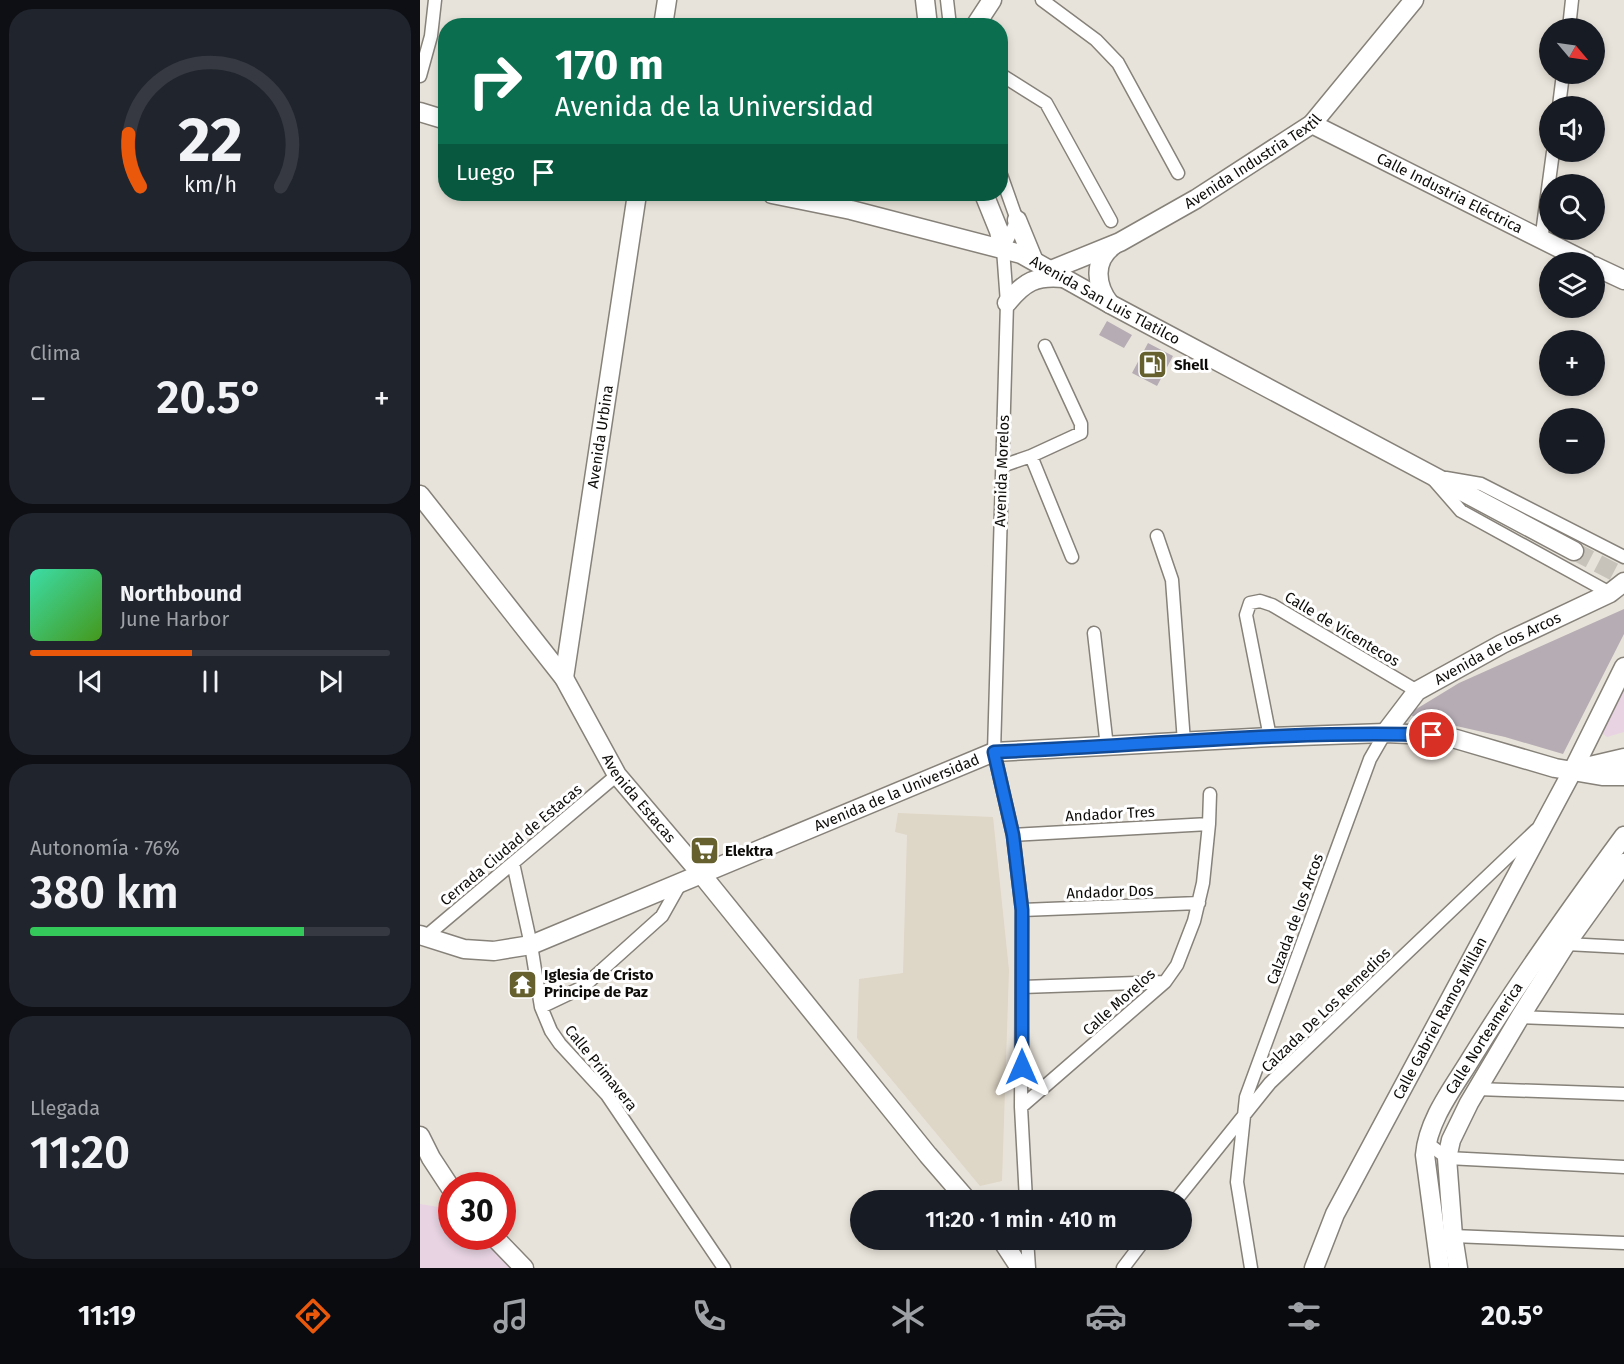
<!DOCTYPE html>
<html lang="es">
<meta charset="utf-8">
<style>
body{margin:0;font-family:"Fira Sans",sans-serif;background:#20242c;color:#f1f3f6;height:100vh;display:flex;flex-direction:column;font-size:22px;white-space:nowrap}
*{box-sizing:border-box;margin:0}
p{font-size:20px;color:#9ea1a6}
.icon{flex:none;width:33px;height:33px;fill:none;stroke:currentColor;stroke-width:2;stroke-linecap:round;stroke-linejoin:round}
.map{position:relative;flex:1;overflow:hidden}
.side{display:flex;flex-direction:column;gap:9px;padding:9px;background:#0d0f14;width:420px}
.side>*{flex:none}
.hud{position:absolute;left:18px;top:18px;width:570px;height:183px;border-radius:24px;box-shadow:0 3px 9px #0003;background:#0b6e4f;color:#fff;overflow:hidden}
.needle{width:39px;rotate:119deg}
.buttons{position:absolute;left:1119px;top:18px;display:grid;gap:12px}
.buttons a{display:grid;place-items:center;width:66px;height:66px;border-radius:50%;background:#171b24;box-shadow:0 3px 9px #0003;font-size:30px}
.speed{position:absolute;left:18px;top:1172px;display:flex;gap:12px;font-size:30px;font-weight:700;text-align:center}
.speed>*{display:grid;place-content:center;width:78px;height:78px;border-radius:50%;background:#171b24;box-shadow:0 3px 9px #0003;line-height:1}
.speed .limit{border:9px solid #d22;background:#fff;color:#111}
.pin{position:absolute;display:grid;place-items:center;width:51px;height:51px;color:#fff;margin:-26px;border:3px solid #fff;border-radius:50%;box-shadow:0 2px 6px #0007}
.me{position:absolute;width:66px;margin:-33px;rotate:0deg;stroke-linejoin:round;filter:drop-shadow(0 0 4px #0008)}
.turn{display:flex;align-items:center;gap:21px;height:126px;padding:0 18px;font-size:27px}
.turn .icon{width:78px;height:78px;stroke-width:2.5}
.turn b{display:block;font-size:42px;line-height:51px}
.then{display:flex;align-items:center;height:57px;padding:0 18px;background:#0003;gap:12px;font-size:22px}
.big{font-size:45px;font-weight:600;line-height:1.1}
.side .tile{flex:1;display:flex;flex-direction:column;justify-content:center;gap:9px;min-width:0;padding:0 21px;border-radius:24px;background:#20242c}
.side .dial{align-items:center;gap:0}
.dial svg{height:156px;overflow:visible;fill:none;stroke:#363941;stroke-width:7;stroke-linecap:round;text-anchor:middle}
.dial text{fill:#f1f3f6;stroke:none}
.song{display:flex;align-items:center;gap:18px}
.cover{width:72px;height:72px;border-radius:9px;background:linear-gradient(135deg,hsl(160 70% 55%),hsl(100 70% 35%))}
.played{height:6px;border-radius:3px;background:linear-gradient(90deg,#ea580c 45%,#363941 45%)}
.keys{display:flex;justify-content:space-around;direction:ltr}
.heat{display:flex;justify-content:space-between;align-items:center;font-size:33px;direction:ltr}
.charge{height:9px;border-radius:4px;background:linear-gradient(90deg,#34c759 76%,#363941 0)}
.trip{position:absolute;left:430px;top:1190px;width:342px;height:60px;border-radius:30px;background:#171b24;box-shadow:0 3px 9px #0003;font-weight:600;line-height:60px;text-align:center}
.menu{display:flex;height:96px;justify-content:space-around;align-items:center;background:#090b0e;color:#9ea1a6}
.menu .icon{width:42px;height:42px}
.menu .selected{color:#ea580c}
.menu b{font-size:27px;color:#f1f3f6}
main{display:flex;flex:1;min-height:0}
.map>svg:first-child{display:block}
</style>
<main>
<section class="side">
<div class="tile dial"><svg viewBox="0 0 100 80">
<path d="M14 69A42 42 0 1 1 86 69"/>
<path d="M14 69A42 42 0 0 1 8 42" stroke="#ea580c"/>
<text x="50" y="56" font-size="32" font-weight="700">22</text>
<text x="50" y="72" font-size="11">km/h</text>
</svg></div>
<div class="tile"><p>Clima</p>
<div class="heat"><a>−</a><b class="big">20.5°</b><a>+</a></div>
</div>
<div class="tile">
<div class="song"><i class="cover"></i><div><b>Northbound</b><p>June Harbor</p></div></div>
<div class="played"></div>
<div class="keys"><svg class="icon" aria-label="previous" viewBox="0 0 24 24"><path d="M18 5L8 12l10 7zM5 5v14"/></svg><svg class="icon" aria-label="pause" viewBox="0 0 24 24"><path d="M8 5v14M16 5v14"/></svg><svg class="icon" aria-label="next" viewBox="0 0 24 24"><path d="M6 5l10 7-10 7zM19 5v14"/></svg></div>
</div>
<div class="tile"><p>Autonomía · 76%</p><b class="big">380 km</b><div class="charge"></div></div>
<div class="tile"><p>Llegada</p><b class="big">11:20</b></div>
</section>
<div class="map">
<svg width="1204" height="1268" viewBox="0 0 1204 1268">
<rect width="100%" height="100%" fill="#e8e3da"/>
<path fill="#ded6c6" d="M478,813L573,817L589,970L582,1181L560,1186L437,1038L439,979L483,973L487,835L475,832Z"/>
<path fill="#e7d3e2" d="M1204,682V732L1187,737L1180,732Z
M0,1204L31,1209L32,1236H62L94,1268H0Z"/>
<path fill="#b6adb4" d="M687,321L712,335L704,348L679,335Z
M728,343L753,356L737,386L712,373Z
M1204,609V634L1143,754L1085,737L992,716L993,711L1039,683Z"/>
<g fill="none" stroke-linecap="round" stroke-linejoin="round">
<path stroke="#c7c3bb" stroke-width="18" stroke-dasharray="18 9" stroke-linecap="butt" d="M1154,551L1204,577"/>
<defs>
<path id="street" d="M527,0L530,26
M622,0L676,40L698,63L758,173
M1149,28L1152,0
M580,74L626,103L691,221
M0,76L11,36L15,0
M1139,106L1143,74
M580,172L597,220L583,249L587,303L574,752L593,835L602,910L601,1107L606,1200
M1121,241L1133,152
M611,456L652,557
M582,466L611,456L661,433V424L625,346
M1026,478L1061,484L1204,557
M1014,480L1041,511L1190,593
M737,536L752,580L764,742
M674,633L687,747
M850,737L826,615L830,603L840,601L852,605L997,691
M593,835L789,824
M93,863L111,945L121,1007L131,1031L140,1044L187,1095L304,1268
M602,910L779,903
M4,938L197,775
M1146,944L1204,947
M602,987L745,982
M121,1007L163,987L242,916L260,884
M1100,1017L1204,1021
M1057,1089L1204,1094
M601,1107L745,982L757,965L774,921L783,883L789,824L790,794
M1006,1142L1027,1158L1204,1167
M756,1200L850,1083L1116,830
M1033,1236L1204,1243
M607,1239L609,1268
M703,1268L725,1239
M831,1268L817,1182L826,1097L950,759L965,733"/>
<g id="secondary">
<path d="M505,0L508,26"/>
<path d="M243,26L247,0"/>
<path d="M555,26L572,0"/>
<path d="M0,112L26,120"/>
<path id="s1" d="M892,124L1167,262"/>
<path id="s2" d="M352,194L431,210L601,254L692,305L1154,551"/>
<path d="M564,194L579,231L583,249"/>
<path d="M597,220L613,259"/>
<path d="M1174,266L1204,280"/>
<path id="s3" d="M631,270L700,242L776,199L892,124L994,0"/>
<path d="M587,303C604,282 616,275 644,278"/>
<path d="M690,304C675,285 673,260 694,245"/>
<path id="s4" d="M0,495L144,678L197,775L282,875L508,1155L547,1200"/>
<path id="s5" d="M144,678L217,194"/>
<path id="s6" d="M965,733L997,691L1082,644L1190,593L1204,582"/>
<path d="M1157,769L1204,758"/>
<path id="s7" d="M0,935L44,949L74,951L111,945L574,752L850,737L965,733L1012,735L1036,739L1135,768L1182,776H1204"/>
<path d="M0,1136L11,1158L32,1190"/>
<path d="M73,1236L104,1268"/>
<path d="M581,1239L600,1268"/>
<path id="s8" d="M894,1268L915,1214L1153,770L1204,667"/>
<path id="s9" d="M1020,1268L1005,1155C1008,1119 1034,1087 1052,1057C1099,981 1151,908 1204,836"/>
<path d="M1038,1268L1033,1236L1027,1158L1031,1140L1049,1103L1100,1017L1146,944L1204,863"/>
</g>
</defs>
<use href="#street" stroke="#868179" stroke-width="15"/>
<use href="#secondary" stroke="#868179" stroke-width="21"/>
<use href="#street" stroke="#fff" stroke-width="12"/>
<use href="#secondary" stroke="#fff" stroke-width="18"/>
</g>
<g fill="none" stroke-linecap="round" stroke-linejoin="round">
<defs>
<path id="route" d="M602,1067V910L593,835L574,752C720,746 866,730 1012,735"/>
</defs>
<use href="#route" stroke="#114b97" stroke-width="15"/>
<use href="#route" stroke="#1a73e8" stroke-width="10"/>
</g>
<defs>
<symbol id="fuel-square" viewBox="-11 -11 22 22"><rect x="-9" y="-9" width="18" height="18" rx="4" fill="#65602d" stroke="#fff"/><path d="M-5.5-6h7V0h2V4h1.3V-2.5L3-4.5l.8-.8L6-3V5H2.5V1h-1V6h-7ZM-4.2-4.7v3.2H.2V-4.7Z" fill="#fff"/></symbol>
<symbol id="supermarket-square" viewBox="-11 -11 22 22"><rect x="-9" y="-9" width="18" height="18" rx="4" fill="#65602d" stroke="#fff"/><path d="M-6-5.5h2.5l.6 2H6L4.5 2H-2.5L-4.4-4H-6ZM-1.5 3.2a1.3 1.3 0 1 0 .1 0ZM3 3.2a1.3 1.3 0 1 0 .1 0Z" fill="#fff"/></symbol>
<symbol id="temple-square" viewBox="-11 -11 22 22"><rect x="-9" y="-9" width="18" height="18" rx="4" fill="#65602d" stroke="#fff"/><path d="M0-6L5-2H3V0L6.5 2.5H4V6H1.5V3h-3V6H-4V2.5H-6.5L-3 0V-2H-5Z" fill="#fff"/></symbol>
</defs>
<g fill-rule="evenodd">
<use href="#fuel-square" x="716" y="348" width="33" height="33"/>
<use href="#supermarket-square" x="268" y="834" width="33" height="33"/>
<use href="#temple-square" x="86" y="968" width="33" height="33"/>
</g>
<g text-anchor="middle" stroke-width="6" stroke-linejoin="round" paint-order="stroke">
<g font-size="15" fill="#0d0c09" stroke="#fff">
<text dy="5" stroke="none"><textPath href="#s3" startOffset="230">Avenida Industria Textil</textPath></text>
<text dy="5" stroke="none"><textPath href="#s1" startOffset="154">Calle Industria Eléctrica</textPath></text>
<text dy="5" stroke="none"><textPath href="#s2" startOffset="352">Avenida San Luis Tlatilco</textPath></text>
<text dy="5" stroke="none"><textPath href="#s5" startOffset="244">Avenida Urbina</textPath></text>
<text transform="translate(582 471) rotate(-88)" y="5">Avenida Morelos</text>
<text transform="translate(922 629) rotate(31)" y="5">Calle de Vicentecos</text>
<text dy="5" stroke="none"><textPath href="#s6" startOffset="144">Avenida de los Arcos</textPath></text>
<text dy="5" stroke="none"><textPath href="#s7" startOffset="510">Avenida de la Universidad</textPath></text>
<text dy="5" stroke="none"><textPath href="#s4" startOffset="375">Avenida Estacas</textPath></text>
<text transform="translate(690 814) rotate(-3)" y="5">Andador Tres</text>
<text transform="translate(91 845) rotate(-40)" y="5">Cerrada Ciudad de Estacas</text>
<text transform="translate(690 892) rotate(-2)" y="5">Andador Dos</text>
<text transform="translate(875 919) rotate(-70)" y="5">Calzada de los Arcos</text>
<text transform="translate(699 1002) rotate(-42)" y="5">Calle Morelos</text>
<text transform="translate(906 1010) rotate(-44)" y="5">Calzada De Los Remedios</text>
<text dy="5" stroke="none"><textPath href="#s8" startOffset="280">Calle Gabriel Ramos Millan</textPath></text>
<text dy="5" stroke="none"><textPath href="#s9" startOffset="246">Calle Norteamerica</textPath></text>
<text transform="translate(181 1068) rotate(51)" y="5">Calle Primavera</text>
</g>
<g font-size="15" font-weight="bold" fill="#0d0c09" stroke="#fff" text-anchor="start">
<text x="754" y="370">Shell</text>
<text x="305" y="856">Elektra</text>
<text x="124" y="980">Iglesia de Cristo<tspan x="124" dy="17">Principe de Paz</tspan></text>
</g>
</g>
</svg>
<div class="buttons">
<a><svg class="needle" viewBox="-14 -14 28 28"><path d="M0-13l5 13h-10z" fill="#e53935"/><path d="M0 13l5-13h-10z" fill="#9ea1a6"/></svg></a>
<a><svg class="icon" aria-label="sound" viewBox="0 0 24 24"><path d="M4 9h4l5-4v14l-5-4H4zM17 9q2 3 0 6"/></svg></a>
<a><svg class="icon" aria-label="search" viewBox="0 0 24 24"><circle cx="10" cy="10" r="6"/><path d="M15 15l6 6"/></svg></a>
<a><svg class="icon" aria-label="layers" viewBox="0 0 24 24"><path d="M12 4l9 5-9 5-9-5zM3 14l9 5 9-5"/></svg></a>
<a>+</a>
<a>−</a>
</div>
<div class="speed"><div class="limit">30</div></div>
<div class="pin" style="left:1012px;top:735px;background:#d93025"><svg class="icon" aria-label="arrive" viewBox="0 0 24 24"><path d="M6 21V4h12l-3 4 3 4H6"/></svg></div>
<svg class="me" style="left:602px;top:1067px" viewBox="-20 -20 40 40"><path d="M0-17L14 15 0 8-14 15z" fill="#1a73e8" stroke="#fff" stroke-width="4"/></svg>
<div class="trip">11:20 · 1 min · 410 m</div>
<div class="hud">
<div class="turn"><svg class="icon" aria-label="right" viewBox="0 0 24 24"><path d="M7 20v-9h11M14 6l5 5-5 5"/></svg><div><b>170 m</b>Avenida de la Universidad</div></div>
<div class="then">Luego<svg class="icon" aria-label="arrive" viewBox="0 0 24 24"><path d="M6 21V4h12l-3 4 3 4H6"/></svg></div>
</div>
</div>
</main>
<nav class="menu">
<b>11:19</b>
<svg class="icon selected" aria-label="directions" viewBox="0 0 24 24"><path d="M12 3l9 9-9 9-9-9zM9 14v-3h6M13 9l2 2-2 2"/></svg>
<svg class="icon" aria-label="music" viewBox="0 0 24 24"><path d="M9 18V5l10-2v13"/><circle cx="6" cy="18" r="3"/><circle cx="16" cy="16" r="3"/></svg>
<svg class="icon" aria-label="phone" viewBox="0 0 24 24"><path d="M5 4h4l2 5-3 2q2 4 5 5l2-3 5 2v4C11 20 4 13 5 4z"/></svg>
<svg class="icon" aria-label="climate" viewBox="0 0 24 24"><path d="M12 3v18M4 7l16 10M4 17L20 7"/></svg>
<svg class="icon" aria-label="car" viewBox="0 0 24 24"><path d="M5 17H2v-5l4-1 3-4h7l3 4 3 1v5h-3M9 17h6M6 11h13"/><circle cx="7" cy="17" r="2"/><circle cx="17" cy="17" r="2"/></svg>
<svg class="icon" aria-label="filters" viewBox="0 0 24 24"><path d="M4 7h16M4 17h16"/><circle cx="9" cy="7" r="2"/><circle cx="15" cy="17" r="2"/></svg>
<b>20.5°</b>
</nav>
